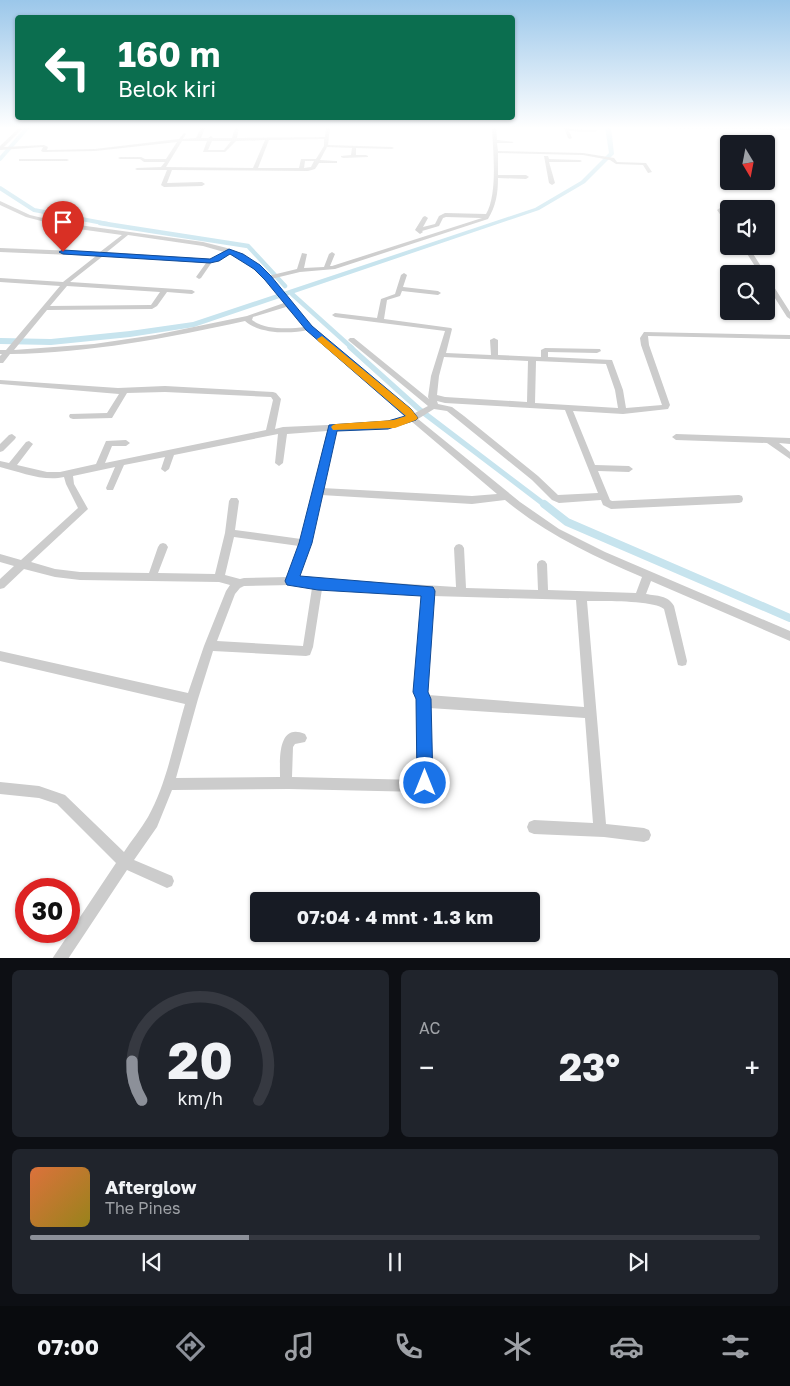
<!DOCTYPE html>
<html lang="id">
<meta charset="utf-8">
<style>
body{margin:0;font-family:"Golos Text",sans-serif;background:#20242c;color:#f1f3f6;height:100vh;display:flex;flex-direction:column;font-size:19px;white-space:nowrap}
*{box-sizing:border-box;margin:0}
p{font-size:16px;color:#9ea1a6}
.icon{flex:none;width:28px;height:28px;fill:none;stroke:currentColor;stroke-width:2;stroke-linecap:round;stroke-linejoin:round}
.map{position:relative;height:958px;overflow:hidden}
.side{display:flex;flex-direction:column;gap:12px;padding:12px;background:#0d0f14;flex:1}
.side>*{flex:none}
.guide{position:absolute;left:15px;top:15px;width:500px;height:105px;border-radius:5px;box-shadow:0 1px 4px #0004;background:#0b6e4f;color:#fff;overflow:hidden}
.needle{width:32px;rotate:170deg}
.tools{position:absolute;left:720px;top:135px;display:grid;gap:10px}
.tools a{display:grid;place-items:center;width:55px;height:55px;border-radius:5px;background:#171b24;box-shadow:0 1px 4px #0004;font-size:25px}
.speed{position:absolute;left:15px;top:878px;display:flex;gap:10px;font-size:25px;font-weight:700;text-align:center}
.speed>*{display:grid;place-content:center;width:65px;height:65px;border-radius:50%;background:#171b24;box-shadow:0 1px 4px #0004;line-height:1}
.speed .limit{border:8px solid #d22;background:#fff;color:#111}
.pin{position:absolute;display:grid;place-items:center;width:42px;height:42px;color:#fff;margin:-51px -21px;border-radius:50% 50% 50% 0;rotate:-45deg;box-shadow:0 0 5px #0007}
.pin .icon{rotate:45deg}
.me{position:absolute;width:55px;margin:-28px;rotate:0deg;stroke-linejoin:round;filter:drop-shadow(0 0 4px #0008)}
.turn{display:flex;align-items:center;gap:18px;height:105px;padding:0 20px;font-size:22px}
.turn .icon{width:65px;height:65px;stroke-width:2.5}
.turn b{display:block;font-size:35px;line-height:42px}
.big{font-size:38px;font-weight:700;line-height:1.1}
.side .tile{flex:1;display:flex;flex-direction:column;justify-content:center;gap:8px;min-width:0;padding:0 18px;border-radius:8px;background:#20242c}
.side .dial{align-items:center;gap:0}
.dial svg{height:130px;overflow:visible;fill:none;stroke:#363941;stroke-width:7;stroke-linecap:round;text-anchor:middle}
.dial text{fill:#f1f3f6;stroke:none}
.song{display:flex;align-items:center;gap:15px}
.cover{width:60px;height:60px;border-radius:8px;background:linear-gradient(135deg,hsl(20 70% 55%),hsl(50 70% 35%))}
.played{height:5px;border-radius:2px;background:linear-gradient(90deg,#8c9099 30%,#363941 30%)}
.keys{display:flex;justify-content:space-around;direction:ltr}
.heat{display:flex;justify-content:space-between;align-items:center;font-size:28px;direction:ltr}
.side .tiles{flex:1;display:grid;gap:12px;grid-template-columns:1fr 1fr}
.tile:last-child{grid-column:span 2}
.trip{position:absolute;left:250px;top:892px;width:290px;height:50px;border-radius:5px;background:#171b24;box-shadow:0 1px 4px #0004;font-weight:700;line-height:50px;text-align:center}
.tabs{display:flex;height:80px;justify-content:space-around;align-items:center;background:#090b0e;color:#9ea1a6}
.tabs .icon{width:35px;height:35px}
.tabs .current{color:#8c9099}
.tabs b{font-size:22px;color:#f1f3f6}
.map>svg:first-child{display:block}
</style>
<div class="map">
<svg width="790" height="959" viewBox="0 0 790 959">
<rect width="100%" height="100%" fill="#fff"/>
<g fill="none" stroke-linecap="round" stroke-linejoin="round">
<path stroke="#c7e4ee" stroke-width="4" d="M0,159L28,127
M0,188L34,210L108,224"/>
<path stroke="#c7e4ee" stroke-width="4.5" d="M100,223L248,246L285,286
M292,294L352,348"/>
<path stroke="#c7e4ee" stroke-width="5.5" d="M350,347L420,410L545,505"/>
<path stroke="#c7e4ee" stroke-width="8" d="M544,504L567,522L790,618"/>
<path fill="#c7e4ee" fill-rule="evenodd" d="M605,127H611L614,154L585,183L539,210L194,327L130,337L51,345L0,344V338L51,339L130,331L193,322L535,208L581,181L609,153Z"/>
<path fill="#ccc" fill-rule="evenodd" d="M20,127H24L4,147L44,145L48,147L47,150L95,149L179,139L184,133L186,134L183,139L196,138L201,128L203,127L205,128L201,138H208L211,136L213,138H232L235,127H239L237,138L325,137L326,127H330L328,145L392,147L394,148L392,149L356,148V155H366L368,156V157L343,158L341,157V156L351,155L352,148L327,147L320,160L335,161H337V163H319L315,169L308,171L172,170L167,183L202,182L205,184L202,186L164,187L161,185L167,170H137L135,169L137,168L161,167L165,162H144L140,159H120L118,158L120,157H141L145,159H166L177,142L95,151L43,152L41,151L43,147L0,150V146ZM324,139V146L316,159H301L299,168H258L269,140ZM265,140L253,168L166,167L182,141H207L203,152H225L236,141ZM212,141H231L224,150H208ZM305,161H314L311,167L304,168Z
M492,127H496L497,140L514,142L512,143H497L498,151L583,153L614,158L617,162L646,163L652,172L648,173L643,165L616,164L610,160L583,155L498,153V175H526L529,177L526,179L498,178C498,193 496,206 488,219L335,269L300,272L271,279L299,314L313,328L410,409L413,414L428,406L348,340L350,338H354L429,399L428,397L431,376L445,331L335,317L332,315L335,313L377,318L381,299L395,294L401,275L404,273L407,275L403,287L438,291L441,293L438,295L402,291L400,296L387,300L384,319L451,328L452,329L446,353L491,355L490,340L494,338L498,340V355L541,357V350L545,348L600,349L601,351L597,353L548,352V357L612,360L623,390L626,408L662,405L641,345L640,338L644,332L790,335V339L648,336L649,345L670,405L668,409L623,414L573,411L595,465L629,466L633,469L629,472L598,471L610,500L612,501L739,495L742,496L743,499L742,502L739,503L611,509L603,505L601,500L559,503L552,500L532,480L447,411L434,409L418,419L520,502L559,529L605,552L790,631V641L651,581L646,594C657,596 668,595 674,606L687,661L686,665L682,666L678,665L664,609C654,600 602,601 587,601L606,824L644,828L649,830L651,835L649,840L644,842L604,837L534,834L529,832L527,827L529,822L534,820L593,823L585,718L429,708L432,779L429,787L422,792L289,789L172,790L157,827L134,860L172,876L174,881L172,886L167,888L127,870L68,959H52L116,863L57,804L39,798L0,794V782L39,786L65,795L124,852C131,841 141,829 148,817C167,783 174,741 185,704L0,661V651L188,693L204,646L226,591L230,585L219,582L80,580L55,577L24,569L4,588L0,589V579L14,566L0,562V554L21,560L78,508L66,484L64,477C44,482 20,472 0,467V461L9,463L26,442L29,441L33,444L17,465L47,472H60L96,464L106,441L126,440L130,443L126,446H112L105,463L266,430L273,400L271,397L165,392L127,393L112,418L73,419L70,418L69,416L70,414L107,413L119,394L0,384V380L118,388L165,386L273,392L276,393L281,399L275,429L283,427L372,423L407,417L404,413L308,330C290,334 260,334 245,321C167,338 90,353 10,354L3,363H0V356L2,354H0V350H6L60,286L0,282V278L63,282L96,256L0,252V248L100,252L122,235L64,227L26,217L0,205V201L30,215L64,223L203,242L227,248L244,256L257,265L268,276L297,269L302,253L307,254L304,268L324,267L329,254L332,252L335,254L330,266H332L482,218L446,217L443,218L439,226L422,231L423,232L420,234L415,230L423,217L425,216L428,218L423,227L435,224L439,216L445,213L486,214C498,194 493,150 492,127ZM128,235L203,246L224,252L214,258L210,259L107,252ZM229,254C253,264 268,283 284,303L247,316L155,335L94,344L14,350L47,310L152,309L157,306L167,292L192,294L195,292L192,290L70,282L103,256L206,263L196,277L199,279L201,278L212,262L218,261ZM67,286L160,292L151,305L50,306ZM286,307L305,327C289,329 265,330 252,320L253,317ZM444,357L528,361L527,402L445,397L437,395L439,376ZM536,361L606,364L615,390L618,408L535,403ZM437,401L445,403L565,410L598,493L558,495L538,476L464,416L452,407L438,404ZM411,421L497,494L472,496L322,488L335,431L386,428ZM327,431L301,539L235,530L239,501L237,498H231L229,501L225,533L215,574L158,573L168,547L166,544L163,543L160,544L158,547L149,573L80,572L55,569L31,562L88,509L74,484L73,476L115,467L106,488L107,490H113L124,465L165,457L161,469L165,472L169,469L174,455L278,434L275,463L279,466L283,463L287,434ZM321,495L472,504L505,500C546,534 593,556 642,577L636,593L548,590L547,564L545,561L542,560L539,561L537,564L538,590L466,588L464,548L462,545L459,544L456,545L454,548L456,587L298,577L310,543ZM234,537L299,546L288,577L244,578L240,579L225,575ZM292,585L312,588L303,646L217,641L235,594L240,588L244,586ZM322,589L423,595L415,692L417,699L420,780L292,777L293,747L295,744L305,742L307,738L305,734C277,722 280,761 280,777L176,778L198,699L213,651L306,656L310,655L313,647ZM433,596L576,600L584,707L428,695L427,692Z
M540,127H569V129L595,130L597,131L595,132L569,131L572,138L570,139L568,138L564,128H542Z
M663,127L790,128V130L665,128Z
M544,156H548L549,159L580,160L582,161L580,162H549L555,183L552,185L549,183Z
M21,159H67L69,160L67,161H19V159Z
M720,208L722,209L729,219V225L727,224L717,210Z
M742,246H748L766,274H760Z
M766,277L769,279L790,312V319L787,317L766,284Z
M12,434L16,437L15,439L3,451L0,452V444L9,435Z
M676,434L790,438V444L779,443L790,452V459L767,443L676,440L672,437Z"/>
</g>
<linearGradient id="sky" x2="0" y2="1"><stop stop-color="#9bc7ea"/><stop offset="0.49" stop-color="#fff"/><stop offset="1" stop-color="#fff" stop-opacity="0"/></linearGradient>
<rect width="790" height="261" fill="url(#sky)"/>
<path fill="#1a73e8" stroke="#114b97" d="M229,249L243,254L260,265L271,276L312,326L411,409L418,418L416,420L388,429L337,431L312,543L300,576L433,587L435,591L428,692L431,699L433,783L431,789L425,791L420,789L417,783L416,699L413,692L421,596L318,590L287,585L285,581L299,543L329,425L388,421L405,416L306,330L265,280L254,269L230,254L219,261L210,263L63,254L59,252L63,250L210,259Z"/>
<path fill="#f59e0b" d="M322,336L411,409L418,418L416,420L395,428L333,430L331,427L333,425L336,424L394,420L406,416L318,341L317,339Z"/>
</svg>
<div class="tools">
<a><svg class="needle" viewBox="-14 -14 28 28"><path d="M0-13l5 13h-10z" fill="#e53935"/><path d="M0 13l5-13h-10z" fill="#9ea1a6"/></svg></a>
<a><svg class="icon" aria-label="sound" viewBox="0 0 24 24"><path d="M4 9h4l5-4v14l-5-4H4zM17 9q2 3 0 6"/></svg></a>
<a><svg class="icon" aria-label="search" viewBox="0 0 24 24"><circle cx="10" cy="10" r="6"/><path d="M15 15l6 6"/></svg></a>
</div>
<div class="speed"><div class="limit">30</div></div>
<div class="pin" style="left:63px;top:252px;background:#d93025"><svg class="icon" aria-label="arrive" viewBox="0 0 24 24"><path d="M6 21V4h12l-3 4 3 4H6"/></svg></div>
<svg class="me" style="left:425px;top:783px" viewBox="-20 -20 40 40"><circle r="17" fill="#1a73e8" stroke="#fff" stroke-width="3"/><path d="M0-11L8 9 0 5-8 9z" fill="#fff"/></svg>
<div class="trip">07:04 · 4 mnt · 1.3 km</div>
<div class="guide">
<div class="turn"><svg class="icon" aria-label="left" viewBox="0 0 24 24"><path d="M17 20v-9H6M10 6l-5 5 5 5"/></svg><div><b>160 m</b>Belok kiri</div></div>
</div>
</div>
<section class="side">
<div class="tiles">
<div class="tile dial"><svg viewBox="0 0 100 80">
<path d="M14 69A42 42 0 1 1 86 69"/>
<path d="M14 69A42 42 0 0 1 8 45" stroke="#8c9099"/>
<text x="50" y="56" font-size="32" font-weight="700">20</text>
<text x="50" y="72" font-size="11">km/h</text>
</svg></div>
<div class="tile"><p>AC</p>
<div class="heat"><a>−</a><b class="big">23°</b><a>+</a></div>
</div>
<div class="tile">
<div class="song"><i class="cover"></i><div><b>Afterglow</b><p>The Pines</p></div></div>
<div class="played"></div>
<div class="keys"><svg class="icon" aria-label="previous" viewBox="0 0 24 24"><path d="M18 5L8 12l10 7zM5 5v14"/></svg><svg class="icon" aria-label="pause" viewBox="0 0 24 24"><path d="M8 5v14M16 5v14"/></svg><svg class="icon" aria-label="next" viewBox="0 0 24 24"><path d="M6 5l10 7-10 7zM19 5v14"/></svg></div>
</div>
</div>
</section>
<nav class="tabs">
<b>07:00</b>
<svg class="icon current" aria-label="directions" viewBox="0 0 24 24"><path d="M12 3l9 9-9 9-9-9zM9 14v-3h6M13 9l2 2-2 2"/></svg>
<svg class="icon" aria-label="music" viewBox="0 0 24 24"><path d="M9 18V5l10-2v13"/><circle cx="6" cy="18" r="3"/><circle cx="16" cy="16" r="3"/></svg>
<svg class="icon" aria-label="phone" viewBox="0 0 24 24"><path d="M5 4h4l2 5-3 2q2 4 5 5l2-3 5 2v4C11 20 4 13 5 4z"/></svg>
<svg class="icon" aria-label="climate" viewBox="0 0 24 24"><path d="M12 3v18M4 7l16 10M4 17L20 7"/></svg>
<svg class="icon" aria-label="car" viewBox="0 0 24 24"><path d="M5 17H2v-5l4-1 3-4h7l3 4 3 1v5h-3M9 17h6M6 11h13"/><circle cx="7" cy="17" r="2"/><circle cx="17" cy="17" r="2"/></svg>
<svg class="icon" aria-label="filters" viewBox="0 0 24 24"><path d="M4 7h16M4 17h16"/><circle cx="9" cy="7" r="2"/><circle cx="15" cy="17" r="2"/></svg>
</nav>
